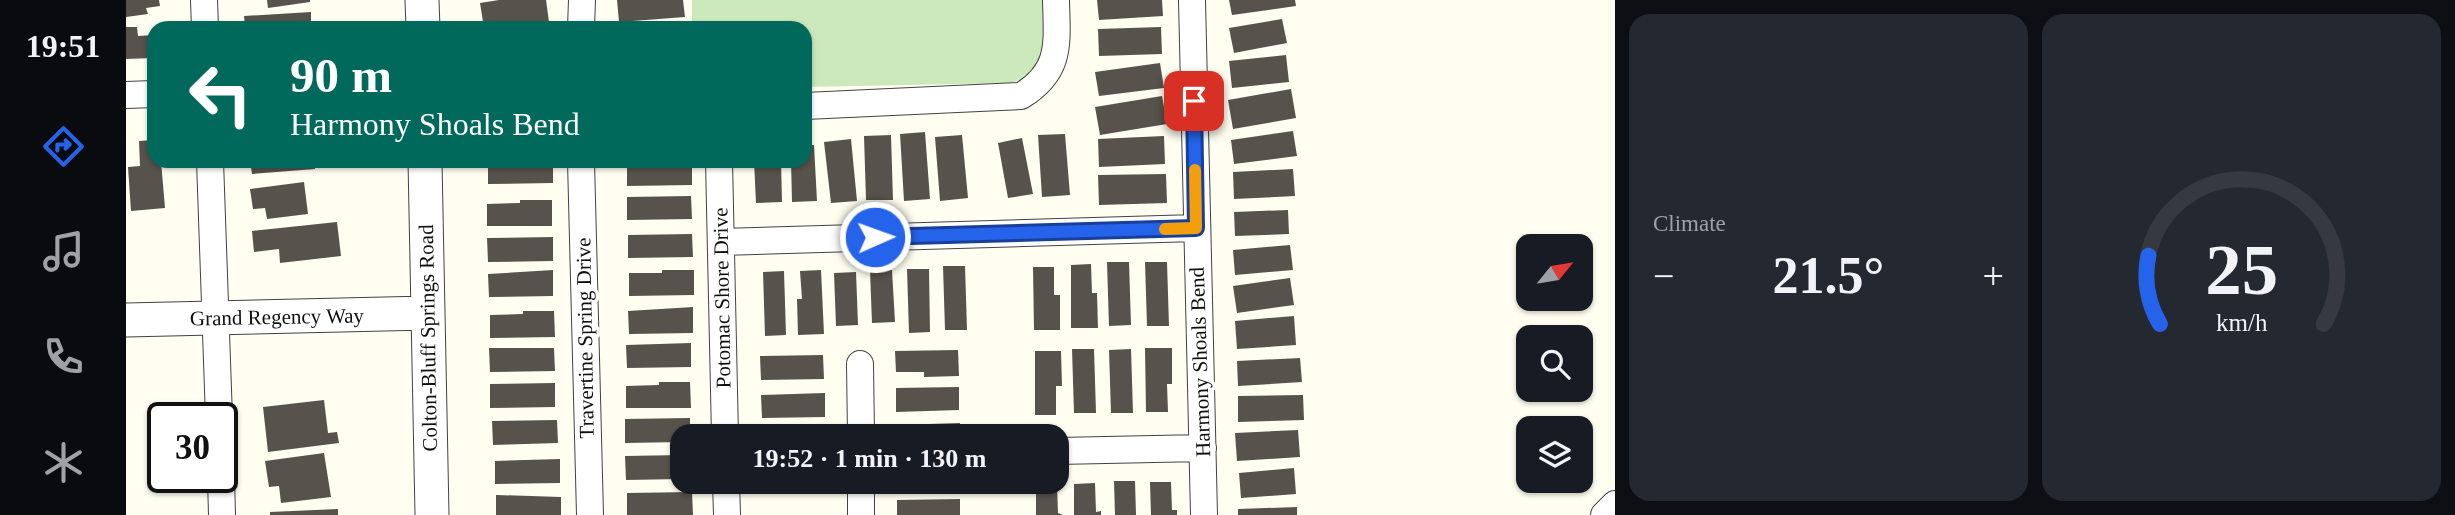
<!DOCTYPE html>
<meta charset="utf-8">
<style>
body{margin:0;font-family:Georgia,serif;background:#242831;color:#f1f3f6;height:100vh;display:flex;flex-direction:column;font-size:26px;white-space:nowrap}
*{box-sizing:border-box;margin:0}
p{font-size:23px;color:#9ea1a6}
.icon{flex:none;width:38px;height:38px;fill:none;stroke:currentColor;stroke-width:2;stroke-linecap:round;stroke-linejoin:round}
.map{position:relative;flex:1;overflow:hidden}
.side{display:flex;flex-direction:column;gap:14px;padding:14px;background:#0d0f14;width:840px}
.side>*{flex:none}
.top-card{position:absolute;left:21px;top:21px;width:665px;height:147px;border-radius:21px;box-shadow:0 2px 5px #0004;background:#00695c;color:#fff;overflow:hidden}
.needle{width:46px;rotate:60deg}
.controls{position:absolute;left:1390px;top:234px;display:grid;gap:14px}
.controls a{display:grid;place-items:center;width:77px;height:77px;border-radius:14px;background:#171b24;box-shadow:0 2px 5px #0004;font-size:35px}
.speed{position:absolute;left:21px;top:402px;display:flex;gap:14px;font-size:35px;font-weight:700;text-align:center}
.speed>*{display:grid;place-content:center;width:91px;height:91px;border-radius:50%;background:#171b24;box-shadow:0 2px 5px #0004;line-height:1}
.speed .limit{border:4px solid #111;border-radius:10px;background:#fff;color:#111}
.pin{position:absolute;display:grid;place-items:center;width:60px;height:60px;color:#fff;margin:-30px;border-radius:14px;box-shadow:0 4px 10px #0006}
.me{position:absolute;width:77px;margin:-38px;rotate:88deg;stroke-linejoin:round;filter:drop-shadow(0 0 5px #0008)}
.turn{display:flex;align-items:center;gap:24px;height:147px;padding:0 28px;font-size:32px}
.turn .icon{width:91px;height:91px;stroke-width:2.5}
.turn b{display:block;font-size:49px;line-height:60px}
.big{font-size:52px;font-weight:700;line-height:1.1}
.side .tile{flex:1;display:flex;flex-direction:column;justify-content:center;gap:10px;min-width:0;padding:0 24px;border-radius:21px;background:#242831}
.side .dial{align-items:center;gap:0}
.dial svg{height:182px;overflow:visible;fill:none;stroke:#363941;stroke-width:7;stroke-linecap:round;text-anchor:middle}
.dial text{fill:#f1f3f6;stroke:none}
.heat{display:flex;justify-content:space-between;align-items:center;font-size:38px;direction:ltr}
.side .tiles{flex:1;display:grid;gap:14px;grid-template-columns:repeat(2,1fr)}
.trip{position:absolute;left:544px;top:424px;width:399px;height:70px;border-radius:21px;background:#171b24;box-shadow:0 2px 5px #0004;font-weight:700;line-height:70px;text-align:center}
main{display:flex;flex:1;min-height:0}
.tab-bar{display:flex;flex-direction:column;width:126px;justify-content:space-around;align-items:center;background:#090b0e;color:#9ea1a6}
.tab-bar .icon{width:49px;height:49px}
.tab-bar .selected{color:#2563eb}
.tab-bar b{font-size:32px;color:#f1f3f6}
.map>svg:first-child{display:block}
</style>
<main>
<nav class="tab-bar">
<b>19:51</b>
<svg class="icon selected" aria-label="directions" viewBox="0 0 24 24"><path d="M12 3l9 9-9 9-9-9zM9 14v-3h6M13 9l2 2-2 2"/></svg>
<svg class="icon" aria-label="music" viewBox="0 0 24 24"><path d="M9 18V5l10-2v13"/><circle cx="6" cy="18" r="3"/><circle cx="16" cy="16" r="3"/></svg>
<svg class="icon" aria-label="phone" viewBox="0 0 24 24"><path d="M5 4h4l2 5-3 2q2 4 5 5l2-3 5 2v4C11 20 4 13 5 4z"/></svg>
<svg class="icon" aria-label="climate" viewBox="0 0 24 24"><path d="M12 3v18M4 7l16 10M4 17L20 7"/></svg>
</nav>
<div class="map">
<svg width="1489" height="515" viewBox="0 0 1489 515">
<rect width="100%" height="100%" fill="#fffef1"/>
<path fill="#cbe9ba" d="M566,0H918C919,34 923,70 885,83L679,87V28H566Z"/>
<path fill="#57524b" d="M0,0H33L34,6L20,8L22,14L0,17Z
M141,0H184V2L142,8Z
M373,0H420L423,22L358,28L354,3Z
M491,0H557L559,17L493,22Z
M971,0H1036L1037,16L973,20Z
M1103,0H1169L1170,6L1106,15Z
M185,12V28H119L118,16Z
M1156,19L1161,43L1108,53L1103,28Z
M0,27H11L12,36L28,35V58L0,59Z
M1035,27L1036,54L973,56L972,29Z
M1160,55L1163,82L1106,88L1103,61Z
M1034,63L1038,88L973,96L969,72Z
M1165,89L1170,118L1107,129L1102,100Z
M1036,96L1041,124L974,135L969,107Z
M1167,131L1171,156L1108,164L1105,140Z
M799,132L804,199L778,201L774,134Z
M939,134L944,195L916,197L912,135Z
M765,135L767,200H740L738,136Z
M836,135L842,198L814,201L809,137Z
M1038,136L1039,164L973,167L972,139Z
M896,138L907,194L882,198L872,143Z
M725,139L731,201L705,203L698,142Z
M28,140V161H35L39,208L5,211L2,167L14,166L13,141Z
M679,145H688L691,201L666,202L665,161H679Z
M124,161H188L189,169L126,174Z
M362,161H427V183L362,184Z
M566,161V185L501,186V162Z
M628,161H655L656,202L630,203Z
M1167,169L1169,196L1108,199L1107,172Z
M1040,174L1041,203L973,205L972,175Z
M178,182L182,214L141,219L139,208L127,209L124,189Z
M565,196L566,219L501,220V197Z
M394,200H426V226H361V204L394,203Z
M1162,210L1163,234L1109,236L1108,212Z
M211,222L215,256L154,263L153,249L128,252L126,231Z
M566,234L567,257L502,258V235Z
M427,237V261L362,262L361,238Z
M1164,245L1167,270L1109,275L1107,250Z
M981,262H1003L1005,325L983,326Z
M1019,262H1041L1043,326H1021Z
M965,264L966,293H971L972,328H945V265Z
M817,266H839L841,330H819Z
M907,267H928V295H934V330H908Z
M781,269H803L804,332L783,333Z
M427,270V296L363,297L362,274Z
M536,270H568V295L503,296V273H536Z
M695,270L698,334L672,335L671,299H676L674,271Z
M766,270L769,322L746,323L744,271Z
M658,271L660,335L639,336L637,272Z
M730,272L732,325L710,326L708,273Z
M1164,278L1168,305L1111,313L1107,286Z
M567,307V333L503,334L502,311Z
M397,311H428L429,337L364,338V315L397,314Z
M1168,316L1170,345L1111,349L1109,321Z
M565,343V367L501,368L500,345Z
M363,348H428L429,371L364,372Z
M1019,348H1046V384H1041L1042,412H1020Z
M946,349H968L970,413H948Z
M1005,349L1007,413H985L983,350Z
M832,350L833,376L798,377V372H770L769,351Z
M909,351H935L936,386H930V415H909Z
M697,355L698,379L635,380L634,356Z
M1174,358L1176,382L1112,386L1111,361Z
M533,382H564L565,408H500V386L533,385Z
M429,383V407L364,408V384Z
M833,387V410L770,412V388Z
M699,393V417L636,418L635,395Z
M1177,395L1178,420L1112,422V396Z
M198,400L202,433L211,432L213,443L142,452L137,407Z
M564,418V436H556V442L499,443V419Z
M431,420L432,443L367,445L366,421Z
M834,423V436H771V425Z
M699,427V436H636V428Z
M1172,430L1174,457L1111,461L1109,433Z
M198,453L205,497L155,503L153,486L143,487L139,461Z
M556,455V479L500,480L499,456Z
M434,459V483L369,484V461Z
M1168,468L1170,494L1115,498L1113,473Z
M640,481H703V487L640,488Z
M772,481H835V485L772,486Z
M988,481H1009L1010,515H989Z
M1024,482H1045L1046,510H1051V515H1025Z
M969,483L970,512L975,511V515H948V484Z
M910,485H931L932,513L937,515H910Z
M566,492L567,515H501V493Z
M370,495L435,497V515H370Z
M834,499V515H771V500Z
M1171,507V515H1112V509Z
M212,509V515H144V512Z"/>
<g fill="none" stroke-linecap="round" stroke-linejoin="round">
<defs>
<path id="minor" d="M78,0L79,28
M1066,0L1078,515
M455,28L456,0
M0,95L28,94
M679,106L895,96C936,71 931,43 930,0
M84,161L93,418
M455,161L464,515
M593,161L599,436
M595,242L1070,228
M734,364L735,436
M931,451L1077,448
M95,478L96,515
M600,481L601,515
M735,481V515
M1478,515L1489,504"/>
<path id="tertiary" d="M296,0L297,28
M299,161L306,515
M0,320L302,313"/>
</defs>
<use href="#minor" stroke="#424242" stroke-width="28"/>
<use href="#tertiary" stroke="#424242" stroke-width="35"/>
<use href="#minor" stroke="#fff" stroke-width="26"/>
<use href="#tertiary" stroke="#fff" stroke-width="33"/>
</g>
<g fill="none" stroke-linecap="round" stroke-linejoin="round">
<defs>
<path id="route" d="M749,237L1070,228L1068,101"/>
</defs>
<use href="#route" stroke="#184099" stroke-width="18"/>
<use href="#route" stroke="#2563eb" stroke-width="12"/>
<path stroke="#f59e0b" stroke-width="12" d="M1039,229L1070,228L1069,170"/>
</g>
<g text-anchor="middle" stroke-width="7" stroke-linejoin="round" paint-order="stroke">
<g font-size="21" fill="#0f0f0f" stroke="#fff">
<text transform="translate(596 298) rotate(-91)" y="7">Potomac Shore Drive</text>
<text transform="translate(151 317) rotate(-1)" y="7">Grand Regency Way</text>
<text transform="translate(302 338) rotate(-91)" y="7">Colton-Bluff Springs Road</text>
<text transform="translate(459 338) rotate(-91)" y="7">Travertine Spring Drive</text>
<text transform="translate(1074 362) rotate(-92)" y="7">Harmony Shoals Bend</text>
</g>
</g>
</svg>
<div class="controls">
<a><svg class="needle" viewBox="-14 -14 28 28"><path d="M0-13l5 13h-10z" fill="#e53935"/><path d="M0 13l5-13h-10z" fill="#9ea1a6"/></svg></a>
<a><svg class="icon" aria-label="search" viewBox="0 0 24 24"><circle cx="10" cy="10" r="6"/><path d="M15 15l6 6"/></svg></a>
<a><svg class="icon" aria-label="layers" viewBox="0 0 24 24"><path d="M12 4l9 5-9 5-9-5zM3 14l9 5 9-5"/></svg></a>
</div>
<div class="speed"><div class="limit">30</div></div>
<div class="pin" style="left:1068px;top:101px;background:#d93025"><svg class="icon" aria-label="arrive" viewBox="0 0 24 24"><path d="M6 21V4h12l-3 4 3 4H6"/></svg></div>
<svg class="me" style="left:749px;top:237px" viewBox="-20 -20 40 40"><circle r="17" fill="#2563eb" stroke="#fff" stroke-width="3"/><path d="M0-11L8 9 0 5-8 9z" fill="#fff"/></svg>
<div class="trip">19:52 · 1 min · 130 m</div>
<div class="top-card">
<div class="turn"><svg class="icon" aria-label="left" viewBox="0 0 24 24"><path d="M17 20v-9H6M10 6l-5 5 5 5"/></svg><div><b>90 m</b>Harmony Shoals Bend</div></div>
</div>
</div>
<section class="side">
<div class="tiles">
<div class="tile"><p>Climate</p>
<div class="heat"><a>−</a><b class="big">21.5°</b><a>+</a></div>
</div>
<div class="tile dial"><svg viewBox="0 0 100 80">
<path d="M14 69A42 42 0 1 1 86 69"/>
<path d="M14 69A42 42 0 0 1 9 39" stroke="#2563eb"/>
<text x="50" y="56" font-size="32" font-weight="700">25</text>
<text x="50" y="72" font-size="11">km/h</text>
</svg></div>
</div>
</section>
</main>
